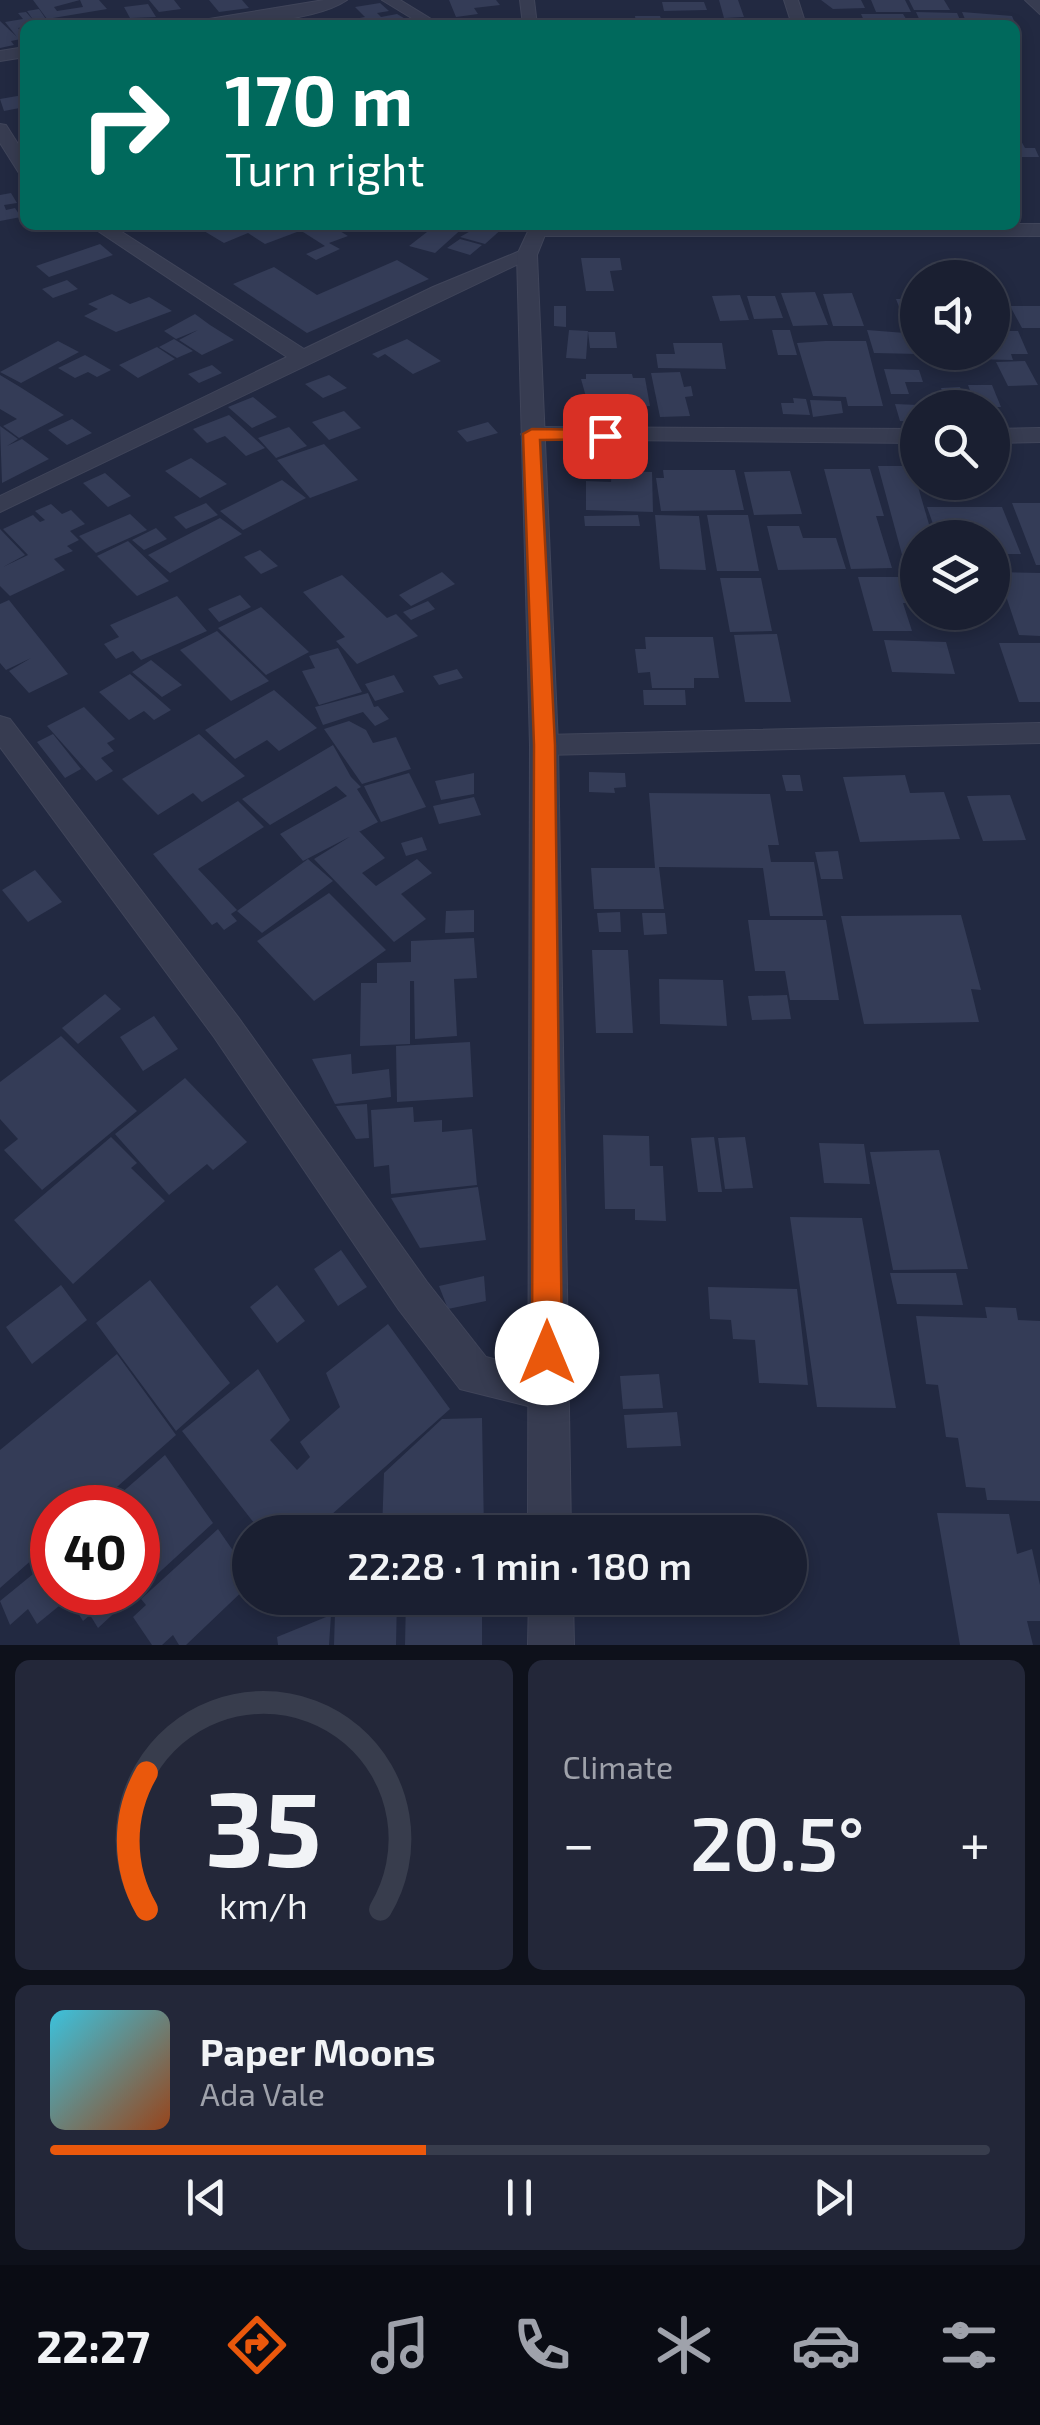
<!DOCTYPE html>
<meta charset="utf-8">
<style>
body{margin:0;font-family:"Exo 2",sans-serif;background:#232739;color:#f1f3f6;height:100vh;display:flex;flex-direction:column;font-size:38px;white-space:nowrap}
*{box-sizing:border-box;margin:0}
p{font-size:32px;color:#9fa2ab}
.icon{flex:none;width:55px;height:55px;fill:none;stroke:currentColor;stroke-width:2;stroke-linecap:round;stroke-linejoin:round}
.map{position:relative;height:1645px;overflow:hidden}
.drawer{display:flex;flex-direction:column;gap:15px;padding:15px;background:#0e111b;flex:1}
.drawer>*{flex:none}
.banner{position:absolute;left:20px;top:20px;width:1000px;height:210px;border-radius:15px;box-shadow:0 5px 15px #0003,0 0 0 2px #383d4d;background:#00695c;color:#fff;overflow:hidden}
.fabs{position:absolute;left:900px;top:260px;display:grid;gap:20px}
.fabs a{display:grid;place-items:center;width:110px;height:110px;border-radius:50%;background:#1a1f31;box-shadow:0 5px 15px #0003,0 0 0 2px #383d4d;font-size:50px}
.speed{position:absolute;left:30px;top:1485px;display:flex;gap:20px;font-size:50px;font-weight:700;text-align:center}
.speed>*{display:grid;place-content:center;width:130px;height:130px;border-radius:50%;background:#1a1f31;box-shadow:0 5px 15px #0003,0 0 0 2px #383d4d;line-height:1}
.speed .limit{border:15px solid #d22;background:#fff;color:#111}
.pin{position:absolute;display:grid;place-items:center;width:85px;height:85px;color:#fff;margin:-42px;border-radius:20px;box-shadow:0 5px 15px #0006}
.me{position:absolute;width:110px;margin:-55px;rotate:0deg;stroke-linejoin:round;filter:drop-shadow(0 0 8px #0008)}
.turn{display:flex;align-items:center;gap:35px;height:210px;padding:0 40px;font-size:45px}
.turn .icon{width:130px;height:130px;stroke-width:2.5}
.turn b{display:block;font-size:70px;line-height:85px}
.big{font-size:75px;font-weight:600;line-height:1.1}
.drawer .card{flex:1;display:flex;flex-direction:column;justify-content:center;gap:15px;min-width:0;padding:0 35px;border-radius:15px;background:#232739}
.drawer .dial{align-items:center;gap:0}
.dial svg{height:260px;overflow:visible;fill:none;stroke:#383d4d;stroke-width:7;stroke-linecap:round;text-anchor:middle}
.dial text{fill:#f1f3f6;stroke:none}
.song{display:flex;align-items:center;gap:30px}
.cover{width:120px;height:120px;border-radius:15px;background:linear-gradient(135deg,hsl(190 70% 55%),hsl(20 70% 35%))}
.played{height:10px;border-radius:5px;background:linear-gradient(90deg,#ea580c 40%,#383d4d 40%)}
.keys{display:flex;justify-content:space-around;direction:ltr}
.heat{display:flex;justify-content:space-between;align-items:center;font-size:55px;direction:ltr}
.drawer .tiles{flex:1;display:grid;gap:15px;grid-template-columns:1fr 1fr}
.card:last-child{grid-column:span 2}
.trip{position:absolute;left:232px;top:1515px;width:575px;height:100px;border-radius:50px;background:#1a1f31;box-shadow:0 5px 15px #0003,0 0 0 2px #383d4d;font-weight:600;line-height:100px;text-align:center}
.menu{display:flex;height:160px;justify-content:space-around;align-items:center;background:#0a0c14;color:#9fa2ab}
.menu .icon{width:70px;height:70px}
.menu .selected{color:#ea580c}
.menu b{font-size:45px;color:#f1f3f6}
.map>svg:first-child{display:block}
</style>
<div class="map">
<svg width="1040" height="1645" viewBox="0 0 1040 1645">
<rect width="100%" height="100%" fill="#222941"/>
<path fill="#343c57" d="M33,0H80L54,7L57,11L83,7L80,0H99L107,9L47,19Z
M149,0H174L181,9L159,12Z
M209,0H242L249,8L219,12Z
M449,0H496L500,5L474,8L478,14L456,17Z
M719,0H738L744,17L724,18Z
M821,0H861L865,8L833,9Z
M871,0H905L911,12H876Z
M909,0H944L950,10H914Z
M662,2H704L707,10L664,11Z
M380,3L389,11L377,13L381,17L397,14L414,24L340,25L337,22L365,17L355,7Z
M148,4L156,17L130,18L124,7Z
M39,9L48,22L18,28L25,36V44L21,39L11,41L14,45L0,48V21L17,37L5,22L23,19L18,13L26,12L34,21L27,11Z
M916,12L957,13L961,22L920,21Z
M962,12L1012,16L1015,23L967,24Z
M861,14H903L910,25H866Z
M635,16H660L662,21L688,20L689,25H636Z
M626,18L628,25H577L575,20Z
M780,19L783,25H711L710,20Z
M23,95L25,107L4,111L0,99Z
M1015,130L1025,148H1035L1039,157H1015Z
M11,193L17,203L4,205L6,210L15,208L21,217L0,221V195Z
M219,225H286L297,232L265,244L248,233L224,243L204,231Z
M292,225H330L348,236L329,243L340,249L316,260L306,254L325,246Z
M436,225H466L435,253L409,246Z
M481,225L504,227L485,244L460,237Z
M460,239L482,245L470,255L447,248Z
M100,244L113,255L49,277L36,266Z
M581,258H620L622,270L610,271L614,291H586Z
M397,260L429,279L307,333L233,284L274,267L317,295Z
M67,280L78,289L53,298L42,289Z
M815,292L828,325L793,326L781,293Z
M852,293L864,326H833L823,294Z
M112,294L130,304L149,297L172,311L116,332L84,316L98,309L88,304Z
M740,295L749,320L720,321L712,296Z
M747,296H775L783,318L754,319Z
M896,299H918V330H908Z
M554,306H566V327L554,326Z
M1010,306H1040V328H1022Z
M195,314L210,325L234,340L202,355L179,340L198,330L176,339L164,331Z
M569,330L588,331L586,359L566,358Z
M772,330H790L797,355H778Z
M867,330L918,334V354L874,353Z
M992,331H1018L1028,354H1011L1013,360L972,359L970,352H992Z
M588,332H615L617,348H590Z
M174,339L193,351L177,358L159,347Z
M407,339L441,361L413,374L385,354L378,358L372,354Z
M58,341L79,352L21,383L0,372Z
M825,341H866L883,406H848L846,397L813,396L797,343Z
M673,343H722L726,369L658,368L656,354H675Z
M157,347L175,359L138,378L119,365Z
M85,355L111,370L97,377L88,372L75,378L58,368Z
M1025,361L1038,385L1008,386L996,362Z
M212,365L222,373L199,383L188,374Z
M884,369L919,370L923,382H905L909,394H891Z
M680,372L684,387L691,386L693,396L685,397L690,416L660,417L651,373Z
M586,374H632L633,378H645L650,406H644V410L590,411L581,379H586Z
M0,375L20,387L64,415L19,438L3,426L17,419L0,409Z
M329,375L347,388L323,398L305,384Z
M968,385H992L1001,407H976Z
M960,387L967,407H948L941,388Z
M253,397L277,417L252,428L228,407Z
M793,398L806,399L810,415L783,414L781,403H794Z
M810,400L841,401L843,413L813,417Z
M895,404L918,405V422L900,421Z
M344,411L361,428L329,440L312,422Z
M229,415L265,448L246,456L225,436L207,443L193,429Z
M72,419L92,433L67,445L48,430Z
M488,422L498,433L467,442L457,431Z
M0,426L18,439L7,446L22,439L49,459L2,483Z
M289,427L307,446L276,458L258,438Z
M324,444L358,480L310,498L277,460Z
M191,458L227,484L200,498L165,471Z
M579,461L606,462V474L579,473Z
M878,466H912L933,538H918V573H907Z
M824,469H870L884,516H876L892,568L851,569Z
M663,470H735L744,510L661,511L656,478H664Z
M612,471L652,472L653,512L586,510V481L611,482Z
M790,471L802,514L754,515L744,472Z
M105,473L131,496L108,507L83,483Z
M282,480L306,498L243,530L220,511Z
M206,503L218,515L186,529L174,517Z
M1012,503H1040V565H1036Z
M51,504L62,514L71,510L85,524L70,531L79,540L67,546L73,551L54,559L65,570L10,596L0,586V529L25,555L3,567L28,555L3,529L33,515L40,522L45,520L35,511Z
M927,507H1002L1021,554H992V538H938Z
M130,514L147,530L96,553L79,536Z
M638,515L640,526H585L584,516Z
M655,515L699,516L706,570L660,569Z
M707,515H748L759,571H717Z
M220,518L242,534L170,573L148,555Z
M767,526H799L803,538H836L846,569L778,570Z
M156,528L167,539L144,550L132,540Z
M128,541L169,581L137,596L97,556Z
M260,550L278,566L261,574L244,557Z
M442,572L455,584L411,606L399,595Z
M998,572L1040,573V636L1019,635Z
M342,575L387,618L396,614L418,636L357,664L336,641L345,637L303,592Z
M858,577H911L918,603H903L912,631H873Z
M720,578H761L772,631L730,632Z
M240,595L251,607L219,622L208,609Z
M177,596L207,631L141,660L133,651L116,659L104,644L119,637L110,625Z
M9,600L68,674L29,693L9,671L31,658L6,670L0,663V604Z
M428,601L435,609L411,620L403,612Z
M261,607L309,652L266,675L218,628Z
M217,631L269,681L231,701L180,650Z
M777,634L791,702H745L734,635Z
M645,637H713L719,678H694V688H652L650,672L638,673L635,649H646Z
M884,640L946,642L955,674L892,672Z
M999,643H1040V702H1019Z
M338,648L362,692L319,705L302,671L315,668L309,656Z
M151,660L182,685L162,697L132,672Z
M457,669L463,678L439,685L433,676Z
M130,674L171,710L154,720L144,711L129,720L99,692Z
M394,675L404,692L375,701L365,684Z
M274,690L317,728L279,751L267,740L235,759L205,730Z
M643,690H685L686,705H644Z
M368,693L374,707L378,706L389,719L375,726L363,712L323,725L315,707Z
M84,707L115,739L107,743L114,751L101,758L113,771L96,781L47,726Z
M349,721L366,730L373,743L396,737L411,769L362,784L324,729Z
M53,734L81,769L65,778L37,742Z
M199,734L245,776L202,802L193,793L158,815L122,779Z
M333,745L351,777L361,787L357,789L378,822L303,861L280,834L347,796L336,786L270,825L242,799Z
M589,772L625,773L626,787L614,788L615,793L589,792Z
M409,773L426,807L381,822L364,786Z
M474,773V794L441,800L435,781Z
M782,775H800L803,791H786Z
M905,775L910,793L944,792L960,839L860,842L843,777Z
M649,793L770,794L779,845H768L771,862H814L823,916H770L763,868L659,867L664,909H594L591,868H655Z
M1010,795L1026,840L983,841L967,796Z
M474,797L481,815L439,824L433,806Z
M238,801L264,827L198,869L237,910L231,914L237,921L224,930L217,922L212,925L153,854Z
M359,831L385,858L362,873L376,886L417,859L432,873L401,894L426,919L394,942L314,859Z
M422,837L427,850L406,856L401,843Z
M838,851L843,879H821L815,852Z
M308,859L333,881L262,933L237,911Z
M35,870L62,902L28,922L2,890Z
M329,893L386,950L314,1001L257,941Z
M474,910V932L445,933L446,911Z
M620,912L621,932H599L597,913Z
M642,913H665L667,934L644,935Z
M961,915L981,990L971,989L979,1022L864,1024L841,916Z
M748,920H826L839,1000H790L785,971H755Z
M474,938L477,978L454,979L457,1036L415,1039L414,981H410V1044L360,1046L361,983H377V963L411,962V941Z
M592,950H628L633,1033H596Z
M659,979L723,980L727,1026L660,1024Z
M105,994L121,1009L78,1044L62,1028Z
M787,995L791,1019L752,1020L748,996Z
M154,1016L178,1049L143,1071L120,1037Z
M61,1036L137,1111L42,1190L4,1150L18,1139L0,1119V1082Z
M470,1042L473,1097L397,1102L396,1046Z
M351,1054L352,1074L389,1069L391,1097L335,1104L312,1059Z
M185,1078L247,1142L213,1170L207,1164L169,1195L115,1134Z
M367,1104L369,1138L356,1139L336,1106Z
M413,1107L414,1122L442,1120V1132L472,1129L477,1185L391,1194L389,1165L374,1167L371,1110Z
M603,1135L649,1136L650,1166H663L666,1221L635,1220V1209H605Z
M111,1137L137,1163L131,1168L165,1201L73,1284L14,1220Z
M714,1137L722,1192H698L691,1138Z
M745,1137L753,1188L725,1189L718,1138Z
M819,1143L864,1144L870,1184L824,1183Z
M939,1150L968,1269L893,1270L870,1152Z
M478,1187L486,1240L420,1248L391,1198Z
M790,1217L862,1218L896,1408L817,1407Z
M341,1250L367,1287L338,1306L314,1269Z
M890,1273H956L963,1305L897,1304Z
M484,1276L486,1301L448,1309L439,1286Z
M150,1280L230,1383L176,1431L96,1323Z
M61,1285L87,1320L32,1364L6,1327Z
M277,1285L305,1321L277,1343L250,1307Z
M708,1287L797,1289L808,1385L759,1383L755,1340L733,1339L731,1320L710,1319Z
M985,1307L1016,1308L1018,1320L1040,1321V1501L987,1500L985,1488L966,1487L958,1438L946,1437L938,1385L926,1384L916,1316L987,1318Z
M388,1324L450,1409L312,1532H261L182,1431L258,1369L290,1420L270,1440L297,1470L310,1457L300,1442L340,1407L326,1373Z
M117,1354L176,1435L93,1508H52V1542L0,1588V1450Z
M659,1374L663,1408L623,1409L620,1376Z
M677,1412L681,1446L627,1448L624,1415Z
M482,1418L484,1532H382L384,1473L442,1419Z
M165,1455L213,1523L138,1592V1508H104Z
M937,1513L1009,1514L1017,1554L1032,1549L1040,1585V1621H1027L1033,1645H960Z
M218,1529L250,1575V1584L186,1645H179L173,1635L162,1645H152L133,1617L146,1605L141,1599Z
M38,1570L59,1606L37,1624L28,1609L10,1625L0,1601Z
M65,1592H137L98,1628L90,1615L83,1621Z
M307,1598H342L343,1603L310,1615Z
M359,1598H397L396,1645H334L335,1613H358Z
M406,1598H482V1645H405Z
M331,1615L329,1645H278L277,1637Z"/>
<g fill="none" stroke-linecap="round" stroke-linejoin="round">
<defs>
<path id="minor" d="M324,0H347C313,23 231,25 190,25L197,21Z
M382,0H400L441,25H423Z
M784,0H798L806,25H792Z
M1025,0H1040V14Z
M25,47V57L0,61V51Z
M0,124L6,125L25,155V174L19,173L0,143Z
M1040,224V236H540L531,230L537,225Z
M89,225H111L304,349L433,287L520,251H534L537,255L0,512V496L287,357Z
M532,427L918,429V443L524,439L521,434Z
M1040,428V442L992,443V429Z
M0,716L10,719L238,1017L427,1282L486,1357L562,1377L568,1391L562,1405L548,1411L460,1389L399,1310L214,1037L0,747Z
M1040,723V743L544,755L534,752L530,745L534,738L544,735Z"/>
<path id="tertiary" d="M520,0H534L537,25H523Z
M531,225H549L537,255L558,745L571,1532H528L530,745L517,255Z
M529,1598H573L574,1645H528Z"/>
</defs>
<use href="#minor" stroke="#40455a" stroke-width="2"/>
<use href="#tertiary" stroke="#40455a" stroke-width="2"/>
<use href="#minor" fill="#373c51" fill-rule="evenodd"/>
<use href="#tertiary" fill="#373c51" fill-rule="evenodd"/>
</g>
<path fill="#ea580c" stroke="#983908" stroke-width="2.5" d="M605,430L614,436L611,439L540,440L555,745L562,1353L558,1364L547,1368L537,1364L532,1353L534,745L523,434L532,429Z"/>
</svg>
<div class="fabs">
<a><svg class="icon" aria-label="sound" viewBox="0 0 24 24"><path d="M4 9h4l5-4v14l-5-4H4zM17 9q2 3 0 6"/></svg></a>
<a><svg class="icon" aria-label="search" viewBox="0 0 24 24"><circle cx="10" cy="10" r="6"/><path d="M15 15l6 6"/></svg></a>
<a><svg class="icon" aria-label="layers" viewBox="0 0 24 24"><path d="M12 4l9 5-9 5-9-5zM3 14l9 5 9-5"/></svg></a>
</div>
<div class="speed"><div class="limit">40</div></div>
<div class="pin" style="left:605px;top:436px;background:#d93025"><svg class="icon" aria-label="arrive" viewBox="0 0 24 24"><path d="M6 21V4h12l-3 4 3 4H6"/></svg></div>
<svg class="me" style="left:547px;top:1353px" viewBox="-20 -20 40 40"><circle r="19" fill="#fff"/><path d="M0-13L10 11 0 6-10 11z" fill="#ea580c"/></svg>
<div class="trip">22:28 · 1 min · 180 m</div>
<div class="banner">
<div class="turn"><svg class="icon" aria-label="right" viewBox="0 0 24 24"><path d="M7 20v-9h11M14 6l5 5-5 5"/></svg><div><b>170 m</b>Turn right</div></div>
</div>
</div>
<section class="drawer">
<div class="tiles">
<div class="card dial"><svg viewBox="0 0 100 80">
<path d="M14 69A42 42 0 1 1 86 69"/>
<path d="M14 69A42 42 0 0 1 14 27" stroke="#ea580c"/>
<text x="50" y="56" font-size="32" font-weight="700">35</text>
<text x="50" y="72" font-size="11">km/h</text>
</svg></div>
<div class="card"><p>Climate</p>
<div class="heat"><a>−</a><b class="big">20.5°</b><a>+</a></div>
</div>
<div class="card">
<div class="song"><i class="cover"></i><div><b>Paper Moons</b><p>Ada Vale</p></div></div>
<div class="played"></div>
<div class="keys"><svg class="icon" aria-label="previous" viewBox="0 0 24 24"><path d="M18 5L8 12l10 7zM5 5v14"/></svg><svg class="icon" aria-label="pause" viewBox="0 0 24 24"><path d="M8 5v14M16 5v14"/></svg><svg class="icon" aria-label="next" viewBox="0 0 24 24"><path d="M6 5l10 7-10 7zM19 5v14"/></svg></div>
</div>
</div>
</section>
<nav class="menu">
<b>22:27</b>
<svg class="icon selected" aria-label="directions" viewBox="0 0 24 24"><path d="M12 3l9 9-9 9-9-9zM9 14v-3h6M13 9l2 2-2 2"/></svg>
<svg class="icon" aria-label="music" viewBox="0 0 24 24"><path d="M9 18V5l10-2v13"/><circle cx="6" cy="18" r="3"/><circle cx="16" cy="16" r="3"/></svg>
<svg class="icon" aria-label="phone" viewBox="0 0 24 24"><path d="M5 4h4l2 5-3 2q2 4 5 5l2-3 5 2v4C11 20 4 13 5 4z"/></svg>
<svg class="icon" aria-label="climate" viewBox="0 0 24 24"><path d="M12 3v18M4 7l16 10M4 17L20 7"/></svg>
<svg class="icon" aria-label="car" viewBox="0 0 24 24"><path d="M5 17H2v-5l4-1 3-4h7l3 4 3 1v5h-3M9 17h6M6 11h13"/><circle cx="7" cy="17" r="2"/><circle cx="17" cy="17" r="2"/></svg>
<svg class="icon" aria-label="filters" viewBox="0 0 24 24"><path d="M4 7h16M4 17h16"/><circle cx="9" cy="7" r="2"/><circle cx="15" cy="17" r="2"/></svg>
</nav>
